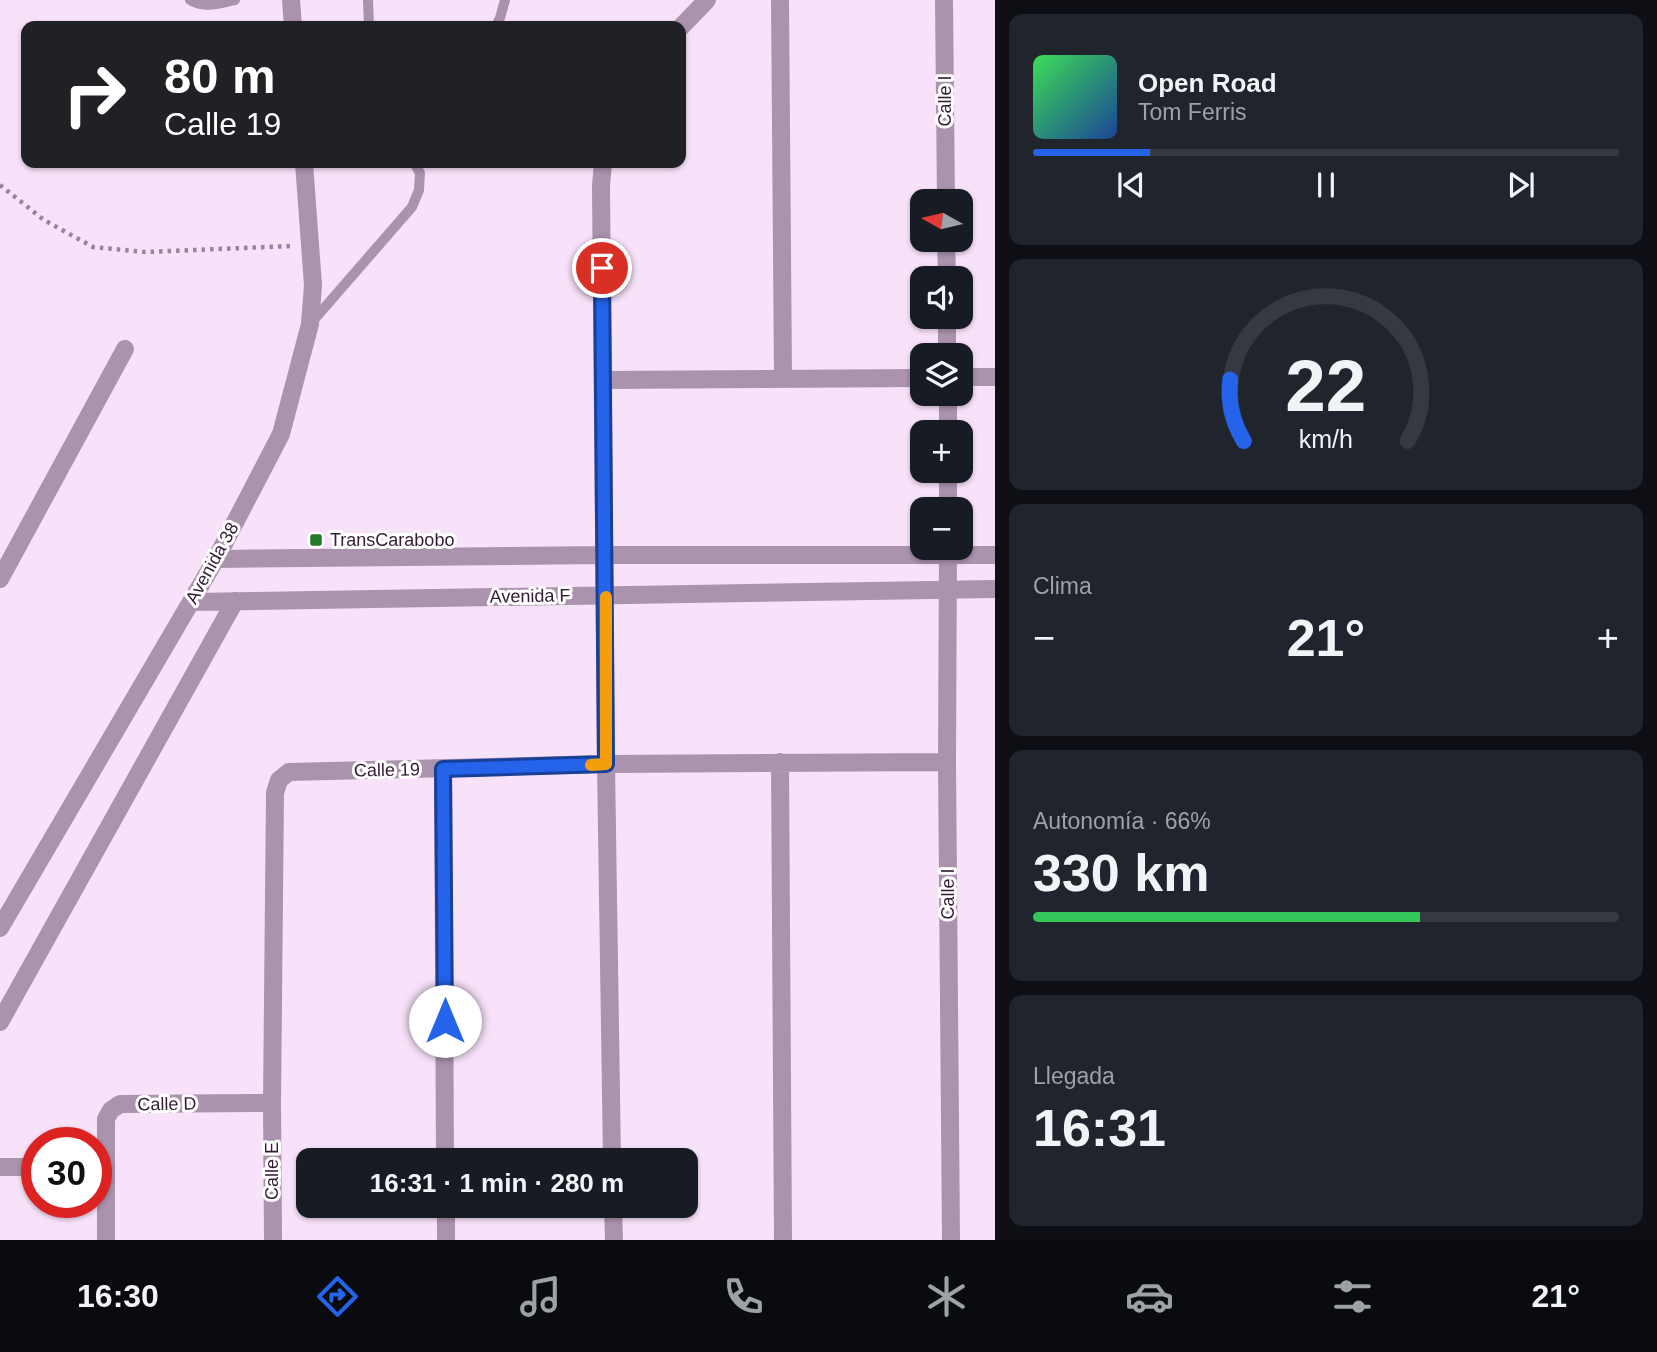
<!DOCTYPE html>
<html lang="es">
<meta charset="utf-8">
<style>
body{margin:0;font-family:Helvetica,sans-serif;background:#20242c;color:#f1f3f6;height:100vh;display:flex;flex-direction:column;font-size:26px;white-space:nowrap}
*{box-sizing:border-box;margin:0}
p{font-size:23px;color:#9ea1a6}
.icon{flex:none;width:38px;height:38px;fill:none;stroke:currentColor;stroke-width:2;stroke-linecap:round;stroke-linejoin:round}
.map{position:relative;flex:1;overflow:hidden}
.panel{display:flex;flex-direction:column;gap:14px;padding:14px;background:#0d0f14;width:662px}
.panel>*{flex:none}
.guide{position:absolute;left:21px;top:21px;width:665px;height:147px;border-radius:14px;box-shadow:0 2px 5px #0004;background:#202124;color:#fff;overflow:hidden}
.needle{width:46px;rotate:278deg}
.tools{position:absolute;left:910px;top:189px;display:grid;gap:14px}
.tools a{display:grid;place-items:center;width:63px;height:63px;border-radius:14px;background:#171b24;box-shadow:0 2px 5px #0004;font-size:35px}
.speed{position:absolute;left:21px;top:1127px;display:flex;gap:14px;font-size:35px;font-weight:700;text-align:center}
.speed>*{display:grid;place-content:center;width:91px;height:91px;border-radius:50%;background:#171b24;box-shadow:0 2px 5px #0004;line-height:1}
.speed .limit{border:10px solid #d22;background:#fff;color:#111}
.pin{position:absolute;display:grid;place-items:center;width:60px;height:60px;color:#fff;margin:-30px;border:4px solid #fff;border-radius:50%;box-shadow:0 2px 7px #0007}
.me{position:absolute;width:77px;margin:-38px;rotate:0deg;stroke-linejoin:round;filter:drop-shadow(0 0 5px #0008)}
.turn{display:flex;align-items:center;gap:24px;height:147px;padding:0 28px;font-size:32px}
.turn .icon{width:91px;height:91px;stroke-width:2.5}
.turn b{display:block;font-size:49px;line-height:60px}
.big{font-size:52px;font-weight:800;line-height:1.1}
.panel .card{flex:1;display:flex;flex-direction:column;justify-content:center;gap:10px;min-width:0;padding:0 24px;border-radius:14px;background:#20242c}
.panel .dial{align-items:center;gap:0}
.dial svg{height:182px;overflow:visible;fill:none;stroke:#363941;stroke-width:7;stroke-linecap:round;text-anchor:middle}
.dial text{fill:#f1f3f6;stroke:none}
.song{display:flex;align-items:center;gap:21px}
.cover{width:84px;height:84px;border-radius:10px;background:linear-gradient(135deg,hsl(130 70% 55%),hsl(220 70% 35%))}
.played{height:7px;border-radius:4px;background:linear-gradient(90deg,#2563eb 20%,#363941 20%)}
.keys{display:flex;justify-content:space-around;direction:ltr}
.heat{display:flex;justify-content:space-between;align-items:center;font-size:38px;direction:ltr}
.charge{height:10px;border-radius:5px;background:linear-gradient(90deg,#34c759 66%,#363941 0)}
.trip{position:absolute;left:296px;top:1148px;width:402px;height:70px;border-radius:14px;background:#171b24;box-shadow:0 2px 5px #0004;font-weight:800;line-height:70px;text-align:center}
.tab-bar{display:flex;height:112px;justify-content:space-around;align-items:center;background:#090b0e;color:#9ea1a6}
.tab-bar .icon{width:49px;height:49px}
.tab-bar .current{color:#2563eb}
.tab-bar b{font-size:32px;color:#f1f3f6}
main{display:flex;flex:1;min-height:0}
.map>svg:first-child{display:block}
</style>
<main>
<div class="map">
<svg width="996" height="1240" viewBox="0 0 996 1240">
<rect width="100%" height="100%" fill="#f8e2fa"/>
<g fill="none" stroke-linecap="round" stroke-linejoin="round">
<path stroke="#99839b" stroke-width="4.5" stroke-dasharray="3.5 5" stroke-linecap="butt" d="M0,185L44,220L93,247L145,252L292,246"/>
<path stroke="#ab92ad" stroke-width="10" d="M190,0C203,9 220,3 235,0
M368,0L369,26
M496,26L500,18L505,0
M312,322L412,207L419,190L420,173L414,163"/>
<path stroke="#ab92ad" stroke-width="18" d="M291,0L293,26
M780,0L783,378
M944,0L946,201
M681,27L707,0
M603,163L601,185L606,764L612,1160
M946,240L947,278
M947,317V355
M961,377H996
M604,380L922,378
M948,394V432
M948,471V509
M948,548L947,762L951,1240
M216,559L605,555H996
M0,579L125,349
M191,602L996,589
M780,762L783,1240
M443,769L445,1160
M0,928L216,559L281,434L310,324L313,285L304,163
M0,1022L235,601
M0,1167H37
M446,1206V1240
M613,1206L614,1240
M106,1240V1119L111,1110L120,1104L272,1103
M273,1240L272,1103L275,793L279,780L289,772L606,764L947,762"/>
</g>
<g fill="none" stroke-linecap="round" stroke-linejoin="round">
<defs>
<path id="route" d="M445,1021L443,769L606,764L602,268"/>
</defs>
<use href="#route" stroke="#184099" stroke-width="18"/>
<use href="#route" stroke="#2563eb" stroke-width="12"/>
<path stroke="#f59e0b" stroke-width="12" d="M591,765L606,764V597"/>
</g>
<rect fill="#237a28" stroke="#fff" stroke-width="2.5" x="309" y="533" width="14" height="14" rx="3.5"/>
<g text-anchor="middle" stroke-width="6" stroke-linejoin="round" paint-order="stroke">
<g font-size="18" fill="#331d35" stroke="#fff">
<text transform="translate(945 101) rotate(-90)" y="6">Calle I</text>
<text transform="translate(212 563) rotate(-61)" y="6">Avenida 38</text>
<text transform="translate(530 596) rotate(-1)" y="6">Avenida F</text>
<text transform="translate(387 770) rotate(-1)" y="6">Calle 19</text>
<text transform="translate(948 894) rotate(-90)" y="6">Calle I</text>
<text transform="translate(167 1104) rotate(-1)" y="6">Calle D</text>
<text transform="translate(272 1171) rotate(-90)" y="6">Calle E</text>
</g>
<g font-size="18" fill="#331d35" stroke="#fff" text-anchor="start">
<text x="330" y="546">TransCarabobo</text>
</g>
</g>
</svg>
<div class="tools">
<a><svg class="needle" viewBox="-14 -14 28 28"><path d="M0-13l5 13h-10z" fill="#e53935"/><path d="M0 13l5-13h-10z" fill="#9ea1a6"/></svg></a>
<a><svg class="icon" aria-label="sound" viewBox="0 0 24 24"><path d="M4 9h4l5-4v14l-5-4H4zM17 9q2 3 0 6"/></svg></a>
<a><svg class="icon" aria-label="layers" viewBox="0 0 24 24"><path d="M12 4l9 5-9 5-9-5zM3 14l9 5 9-5"/></svg></a>
<a>+</a>
<a>−</a>
</div>
<div class="speed"><div class="limit">30</div></div>
<div class="pin" style="left:602px;top:268px;background:#d93025"><svg class="icon" aria-label="arrive" viewBox="0 0 24 24"><path d="M6 21V4h12l-3 4 3 4H6"/></svg></div>
<svg class="me" style="left:445px;top:1021px" viewBox="-20 -20 40 40"><circle r="19" fill="#fff"/><path d="M0-13L10 11 0 6-10 11z" fill="#2563eb"/></svg>
<div class="trip">16:31 · 1 min · 280 m</div>
<div class="guide">
<div class="turn"><svg class="icon" aria-label="right" viewBox="0 0 24 24"><path d="M7 20v-9h11M14 6l5 5-5 5"/></svg><div><b>80 m</b>Calle 19</div></div>
</div>
</div>
<section class="panel">
<div class="card">
<div class="song"><i class="cover"></i><div><b>Open Road</b><p>Tom Ferris</p></div></div>
<div class="played"></div>
<div class="keys"><svg class="icon" aria-label="previous" viewBox="0 0 24 24"><path d="M18 5L8 12l10 7zM5 5v14"/></svg><svg class="icon" aria-label="pause" viewBox="0 0 24 24"><path d="M8 5v14M16 5v14"/></svg><svg class="icon" aria-label="next" viewBox="0 0 24 24"><path d="M6 5l10 7-10 7zM19 5v14"/></svg></div>
</div>
<div class="card dial"><svg viewBox="0 0 100 80">
<path d="M14 69A42 42 0 1 1 86 69"/>
<path d="M14 69A42 42 0 0 1 8 42" stroke="#2563eb"/>
<text x="50" y="56" font-size="32" font-weight="700">22</text>
<text x="50" y="72" font-size="11">km/h</text>
</svg></div>
<div class="card"><p>Clima</p>
<div class="heat"><a>−</a><b class="big">21°</b><a>+</a></div>
</div>
<div class="card"><p>Autonomía · 66%</p><b class="big">330 km</b><div class="charge"></div></div>
<div class="card"><p>Llegada</p><b class="big">16:31</b></div>
</section>
</main>
<nav class="tab-bar">
<b>16:30</b>
<svg class="icon current" aria-label="directions" viewBox="0 0 24 24"><path d="M12 3l9 9-9 9-9-9zM9 14v-3h6M13 9l2 2-2 2"/></svg>
<svg class="icon" aria-label="music" viewBox="0 0 24 24"><path d="M9 18V5l10-2v13"/><circle cx="6" cy="18" r="3"/><circle cx="16" cy="16" r="3"/></svg>
<svg class="icon" aria-label="phone" viewBox="0 0 24 24"><path d="M5 4h4l2 5-3 2q2 4 5 5l2-3 5 2v4C11 20 4 13 5 4z"/></svg>
<svg class="icon" aria-label="climate" viewBox="0 0 24 24"><path d="M12 3v18M4 7l16 10M4 17L20 7"/></svg>
<svg class="icon" aria-label="car" viewBox="0 0 24 24"><path d="M5 17H2v-5l4-1 3-4h7l3 4 3 1v5h-3M9 17h6M6 11h13"/><circle cx="7" cy="17" r="2"/><circle cx="17" cy="17" r="2"/></svg>
<svg class="icon" aria-label="filters" viewBox="0 0 24 24"><path d="M4 7h16M4 17h16"/><circle cx="9" cy="7" r="2"/><circle cx="15" cy="17" r="2"/></svg>
<b>21°</b>
</nav>
